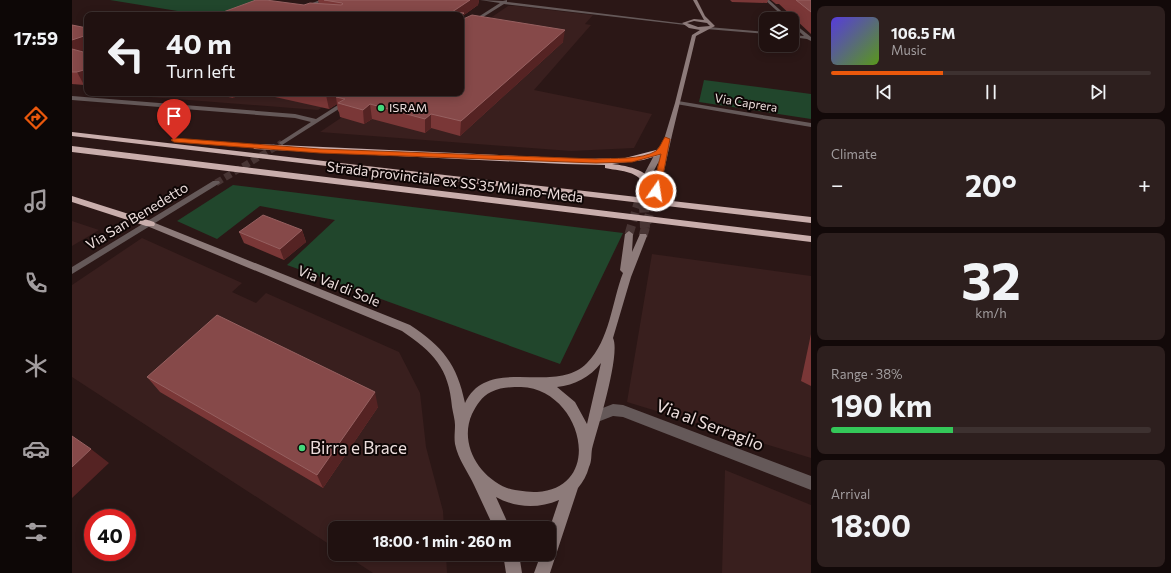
<!DOCTYPE html>
<meta charset="utf-8">
<style>
body{margin:0;font-family:Commissioner,sans-serif;background:#2d1f1e;color:#f1f3f6;height:100vh;display:flex;flex-direction:column;font-size:15px;white-space:nowrap}
*{box-sizing:border-box;margin:0}
p{font-size:13px;color:#a29d9f}
.icon{flex:none;width:22px;height:22px;fill:none;stroke:currentColor;stroke-width:2;stroke-linecap:round;stroke-linejoin:round}
.map{position:relative;flex:1;overflow:hidden}
.details{display:flex;flex-direction:column;gap:6px;padding:6px;background:#120909;width:360px}
.details>*{flex:none}
.top-card{position:absolute;left:12px;top:12px;width:380px;height:84px;border-radius:8px;box-shadow:0 2px 10px #0003,0 0 0 1px #3d3130;background:#201110;color:#f1f3f6;overflow:hidden}
.tools{position:absolute;left:687px;top:12px;display:grid;gap:8px}
.tools a{display:grid;place-items:center;width:40px;height:40px;border-radius:8px;background:#201110;box-shadow:0 2px 10px #0003,0 0 0 1px #3d3130;font-size:20px}
.speed{position:absolute;left:12px;top:509px;display:flex;gap:8px;font-size:20px;font-weight:700;text-align:center}
.speed>*{display:grid;place-content:center;width:52px;height:52px;border-radius:50%;background:#201110;box-shadow:0 2px 10px #0003,0 0 0 1px #3d3130;line-height:1}
.speed .limit{border:6px solid #d22;background:#fff;color:#111}
.pin{position:absolute;display:grid;place-items:center;width:34px;height:34px;color:#fff;margin:-41px -17px;border-radius:50% 50% 50% 0;rotate:-45deg;box-shadow:0 0 4px #0007}
.pin .icon{rotate:45deg}
.me{position:absolute;width:44px;margin:-22px;rotate:13deg;stroke-linejoin:round;filter:drop-shadow(0 0 3px #0008)}
.turn{display:flex;align-items:center;gap:14px;height:84px;padding:0 16px;font-size:18px}
.turn .icon{width:52px;height:52px;stroke-width:2.5}
.turn b{display:block;font-size:28px;line-height:34px}
.big{font-size:30px;font-weight:700;line-height:1.1}
.details .widget{flex:1;display:flex;flex-direction:column;justify-content:center;gap:6px;min-width:0;padding:0 14px;border-radius:8px;background:#2d1f1e}
.details .dial{align-items:center;gap:0}
.dial b{font-size:52px;line-height:1}
.song{display:flex;align-items:center;gap:12px}
.cover{width:48px;height:48px;border-radius:6px;background:linear-gradient(135deg,hsl(250 70% 55%),hsl(90 70% 35%))}
.played{height:4px;border-radius:2px;background:linear-gradient(90deg,#ea580c 35%,#3d3130 35%)}
.keys{display:flex;justify-content:space-around;direction:ltr}
.heat{display:flex;justify-content:space-between;align-items:center;font-size:22px;direction:ltr}
.charge{height:6px;border-radius:3px;background:linear-gradient(90deg,#34c759 38%,#3d3130 0)}
.trip{position:absolute;left:256px;top:521px;width:228px;height:40px;border-radius:8px;background:#201110;box-shadow:0 2px 10px #0003,0 0 0 1px #3d3130;font-weight:700;line-height:40px;text-align:center}
main{display:flex;flex:1;min-height:0}
.tab-bar{display:flex;flex-direction:column;width:72px;justify-content:space-around;align-items:center;background:#0d0706;color:#a29d9f}
.tab-bar .icon{width:28px;height:28px}
.tab-bar .on{color:#ea580c}
.tab-bar b{font-size:18px;color:#f1f3f6}
.map>svg:first-child{display:block}
</style>
<main>
<nav class="tab-bar">
<b>17:59</b>
<svg class="icon on" aria-label="directions" viewBox="0 0 24 24"><path d="M12 3l9 9-9 9-9-9zM9 14v-3h6M13 9l2 2-2 2"/></svg>
<svg class="icon" aria-label="music" viewBox="0 0 24 24"><path d="M9 18V5l10-2v13"/><circle cx="6" cy="18" r="3"/><circle cx="16" cy="16" r="3"/></svg>
<svg class="icon" aria-label="phone" viewBox="0 0 24 24"><path d="M5 4h4l2 5-3 2q2 4 5 5l2-3 5 2v4C11 20 4 13 5 4z"/></svg>
<svg class="icon" aria-label="climate" viewBox="0 0 24 24"><path d="M12 3v18M4 7l16 10M4 17L20 7"/></svg>
<svg class="icon" aria-label="car" viewBox="0 0 24 24"><path d="M5 17H2v-5l4-1 3-4h7l3 4 3 1v5h-3M9 17h6M6 11h13"/><circle cx="7" cy="17" r="2"/><circle cx="17" cy="17" r="2"/></svg>
<svg class="icon" aria-label="filters" viewBox="0 0 24 24"><path d="M4 7h16M4 17h16"/><circle cx="9" cy="7" r="2"/><circle cx="15" cy="17" r="2"/></svg>
</nav>
<div class="map">
<svg width="739" height="573" viewBox="0 0 739 573">
<rect width="100%" height="100%" fill="#2b1716"/>
<path fill="#391f1e" d="M436,6H444L521,15L513,24L519,25L462,90L580,114L562,148L499,151L248,132L306,93H389V38Z
M26,93H273L246,110Z
M0,221L27,230L0,246Z
M70,238L170,283L160,292L184,303L194,293L327,352L348,393L354,447L371,511L372,528H263V548L0,377V285Z
M580,254L739,276V458L555,402Z
M653,470L739,505V573H650Z
M272,554H374L375,573H301Z"/>
<path fill="#21462c" d="M38,0H193L148,15H130Z
M632,80L739,94V119L627,102Z
M161,185L551,233L488,364L215,265L263,220L188,206L145,239L105,221Z"/>
<g fill="none" stroke-linecap="round" stroke-linejoin="round">
<path stroke="#483534" stroke-width="7" stroke-dasharray="7 3.5" stroke-linecap="butt" d="M144,183L210,143"/>
<path stroke="#483534" stroke-width="9" stroke-dasharray="9 4.5" stroke-linecap="butt" d="M557,234L570,190
M571,236L584,191"/>
<path stroke="#483534" stroke-width="10" stroke-dasharray="10 5.5" stroke-linecap="butt" d="M573,228L572,206L577,190"/>
<path fill="#655959" fill-rule="evenodd" d="M248,0H253L231,9L228,8Z
M408,0L431,1L435,0V2L615,24L613,25L432,4L389,31V28L428,3Z
M693,0H697L718,19H714Z
M720,22L739,37V41L735,39L720,37V35L732,36L720,25Z
M636,27L694,32V34L634,29Z
M285,93H292L210,145L207,143L208,142L239,122L223,118L0,100V96L223,114L244,119Z
M606,101L739,123V127L604,104V102Z
M141,181H147L148,183L0,274V267Z
M541,404L551,405L739,476V490L551,417L541,416L523,423L518,421L517,417L518,413Z"/>
<path fill="#8d7b7a" fill-rule="evenodd" d="M621,0H625L633,16L643,26L624,36C612,88 598,139 588,191L584,193L580,191L587,161L578,178L574,190L573,192H567L566,190L570,178L586,148L590,146L603,103L620,35L628,30L617,28L610,23L622,19L632,20ZM622,21L635,23L638,26L626,27L615,23Z
M78,221L338,325C371,347 385,364 393,403C416,354 483,396 515,363C538,340 540,301 551,273L548,270L553,234L557,231L561,234L560,252L568,234H574L575,236L559,277L541,338C549,354 525,430 520,449C519,455 520,461 517,467C515,475 511,482 506,488L478,573H462L469,554H477V530L487,500C466,509 444,508 424,497L438,528H422L402,485C396,472 386,459 383,444C382,437 383,432 383,425C383,420 381,413 380,407C377,368 361,352 330,331L75,226L74,224ZM529,363L515,424L503,402L485,387C503,385 518,377 529,363ZM449,387C510,389 534,488 465,492C456,492 444,491 435,488C406,476 387,443 400,414C404,406 410,396 419,392C429,387 439,387 449,387Z
M431,554H447L450,573H434Z"/>
<path fill="#c9aeac" fill-rule="evenodd" d="M0,132L739,217V223L0,136Z
M185,144L512,159L553,158L588,149L592,152L591,154L571,160L540,164C556,166 581,170 582,190L577,193L572,190V184C564,170 547,171 533,168V165L492,164L182,149L181,147L182,145Z
M0,146L739,236V242L0,152Z
M0,196L82,222L83,224L82,226H74L0,202Z"/>
</g>
<path fill="#7a3737" d="M246,0H407L406,5L392,15L391,20L491,42L388,136L359,128L353,133L300,119L292,124L268,117L267,112L266,111L265,104L257,109L185,93H389L232,5L247,4Z
M658,0H696L695,3L660,2Z
M699,0H739V34L707,4H704Z
M0,25L15,28V49L8,51L12,85L0,84Z
M138,93H171L161,98Z
M230,230L234,242L212,260L172,243L167,232Z
M739,334V386L729,381Z
M75,377L306,407L251,488L88,392Z"/>
<path fill="#552323" d="M398,0H407L406,5L392,15L391,25L389,27V15L380,12Z
M493,30L491,42L388,136L389,121Z
M15,35V49L0,54V40Z
M15,69V84L12,85L5,72Z
M160,93H171L161,98Z
M257,93H282L264,97L265,104L257,109L254,95Z
M298,104L300,119L292,124L291,110Z
M359,114V128L353,133V119Z
M230,230L234,242L212,260L208,249Z
M303,392L306,407L251,488L245,475Z
M19,449L37,463L0,498V467Z"/>
<path fill="#864949" stroke="#966060" d="M184,0H194L232,5L238,3L269,5L271,4L270,3L252,0H398L380,12L392,13L389,16V15H143Z
M724,0H739V12Z
M400,15L493,30L389,121L359,114L353,119L298,104L291,110L266,103L273,99L264,97L270,93H389V20Z
M0,25L15,28V35L0,40Z
M0,49L15,53V69L5,72H0Z
M245,93H257L254,95Z
M191,215L230,230L208,249L167,232Z
M145,315L303,392L245,475L75,377Z
M0,436L19,449L0,467Z"/>
<path fill="#ea580c" stroke="#983908" d="M593,137L598,139L588,191L584,193L580,191L589,154L560,162L524,163L248,153L102,142L99,140L102,138L248,149L524,159C541,158 570,160 584,151C588,148 590,141 593,137Z"/>
<g fill="#44d77b" stroke="#0e0605" stroke-width="1.5">
<circle cx="309" cy="108" r="4"/>
<circle cx="230" cy="448" r="4"/>
</g>
<g text-anchor="middle" stroke-width="4" stroke-linejoin="round" paint-order="stroke">
<g font-size="12" fill="#ecdddc" stroke="#0e0605">
<text transform="translate(674 103) rotate(9)" y="4">Via Caprera</text>
</g>
<g font-size="12" fill="#ecdddc" stroke="#0e0605" text-anchor="start">
<text x="317" y="112">ISRAM</text>
</g>
<g font-size="14" fill="#ecdddc" stroke="#0e0605">
<text transform="translate(383 182) rotate(7)" y="5">Strada provinciale ex SS 35 Milano-Meda</text>
<text transform="translate(65 216) rotate(-31)" y="5">Via San Benedetto</text>
<text transform="translate(267 286) rotate(22)" y="5">Via Val di Sole</text>
</g>
<g font-size="17" fill="#ecdddc" stroke="#0e0605">
<text transform="translate(638 425) rotate(21)" y="6">Via al Serraglio</text>
</g>
<g font-size="17" fill="#ecdddc" stroke="#0e0605" text-anchor="start">
<text x="238" y="454">Birra e Brace</text>
</g>
</g>
</svg>
<div class="tools">
<a><svg class="icon" aria-label="layers" viewBox="0 0 24 24"><path d="M12 4l9 5-9 5-9-5zM3 14l9 5 9-5"/></svg></a>
</div>
<div class="speed"><div class="limit">40</div></div>
<div class="pin" style="left:102px;top:140px;background:#d93025"><svg class="icon" aria-label="arrive" viewBox="0 0 24 24"><path d="M6 21V4h12l-3 4 3 4H6"/></svg></div>
<svg class="me" style="left:584px;top:191px" viewBox="-20 -20 40 40"><circle r="17" fill="#ea580c" stroke="#fff" stroke-width="3"/><path d="M0-11L8 9 0 5-8 9z" fill="#fff"/></svg>
<div class="trip">18:00 · 1 min · 260 m</div>
<div class="top-card">
<div class="turn"><svg class="icon" aria-label="left" viewBox="0 0 24 24"><path d="M17 20v-9H6M10 6l-5 5 5 5"/></svg><div><b>40 m</b>Turn left</div></div>
</div>
</div>
<section class="details">
<div class="widget">
<div class="song"><i class="cover"></i><div><b>106.5 FM</b><p>Music</p></div></div>
<div class="played"></div>
<div class="keys"><svg class="icon" aria-label="previous" viewBox="0 0 24 24"><path d="M18 5L8 12l10 7zM5 5v14"/></svg><svg class="icon" aria-label="pause" viewBox="0 0 24 24"><path d="M8 5v14M16 5v14"/></svg><svg class="icon" aria-label="next" viewBox="0 0 24 24"><path d="M6 5l10 7-10 7zM19 5v14"/></svg></div>
</div>
<div class="widget"><p>Climate</p>
<div class="heat"><a>−</a><b class="big">20°</b><a>+</a></div>
</div>
<div class="widget dial"><b>32</b><p>km/h</p></div>
<div class="widget"><p>Range · 38%</p><b class="big">190 km</b><div class="charge"></div></div>
<div class="widget"><p>Arrival</p><b class="big">18:00</b></div>
</section>
</main>
